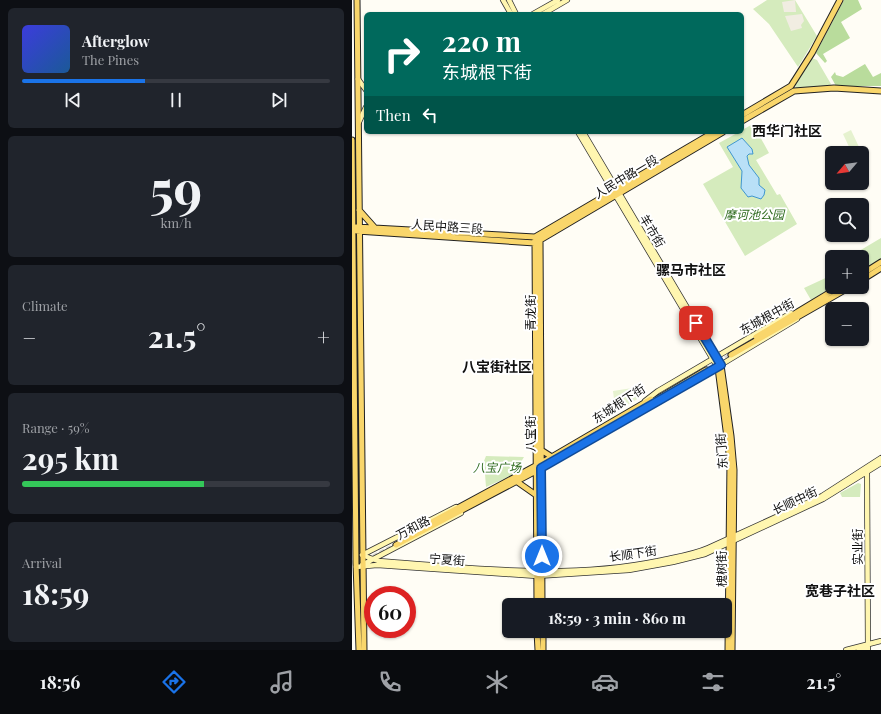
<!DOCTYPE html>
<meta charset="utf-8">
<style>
body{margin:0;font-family:"Playfair Display","Noto Sans SC",serif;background:#20242c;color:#f1f3f6;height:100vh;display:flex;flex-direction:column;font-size:15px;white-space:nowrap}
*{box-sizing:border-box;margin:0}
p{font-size:13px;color:#9ea1a6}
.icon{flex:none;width:22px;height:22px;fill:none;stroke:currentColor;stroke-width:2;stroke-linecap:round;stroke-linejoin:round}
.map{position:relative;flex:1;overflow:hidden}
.panel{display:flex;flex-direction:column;gap:8px;padding:8px;background:#0d0f14;width:352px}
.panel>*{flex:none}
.guide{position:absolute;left:12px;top:12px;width:380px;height:122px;border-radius:6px;box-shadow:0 1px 3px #0004;background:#00695c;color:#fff;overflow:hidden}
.needle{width:26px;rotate:241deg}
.fabs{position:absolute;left:473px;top:146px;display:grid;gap:8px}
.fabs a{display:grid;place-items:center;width:44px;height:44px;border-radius:6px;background:#171b24;box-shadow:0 1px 3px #0004;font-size:20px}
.speed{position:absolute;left:12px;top:586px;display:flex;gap:8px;font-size:20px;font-weight:700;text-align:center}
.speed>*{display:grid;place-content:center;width:52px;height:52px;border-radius:50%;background:#171b24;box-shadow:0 1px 3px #0004;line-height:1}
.speed .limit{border:6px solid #d22;background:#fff;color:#111}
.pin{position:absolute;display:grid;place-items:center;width:34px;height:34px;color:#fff;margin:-17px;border-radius:8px;box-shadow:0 2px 6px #0006}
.me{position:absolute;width:44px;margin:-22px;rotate:0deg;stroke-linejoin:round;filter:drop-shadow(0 0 3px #0008)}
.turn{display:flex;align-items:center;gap:14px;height:84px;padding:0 12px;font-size:18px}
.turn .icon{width:52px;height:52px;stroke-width:2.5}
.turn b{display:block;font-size:28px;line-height:34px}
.then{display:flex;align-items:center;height:38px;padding:0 12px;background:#0003;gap:8px;font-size:15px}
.big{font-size:30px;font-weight:700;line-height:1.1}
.panel .card{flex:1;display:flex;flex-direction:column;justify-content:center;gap:6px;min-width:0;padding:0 14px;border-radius:6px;background:#20242c}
.panel .dial{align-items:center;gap:0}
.dial b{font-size:52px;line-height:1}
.song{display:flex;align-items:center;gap:12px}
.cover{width:48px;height:48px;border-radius:6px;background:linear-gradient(135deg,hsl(240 70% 55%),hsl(210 70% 35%))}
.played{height:4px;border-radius:2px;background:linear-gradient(90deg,#1a73e8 40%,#363941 40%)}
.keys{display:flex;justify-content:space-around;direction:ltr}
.heat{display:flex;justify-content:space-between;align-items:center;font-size:22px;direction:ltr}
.charge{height:6px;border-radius:3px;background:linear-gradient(90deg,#34c759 59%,#363941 0)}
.trip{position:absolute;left:150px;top:598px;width:230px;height:40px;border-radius:6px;background:#171b24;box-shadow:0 1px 3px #0004;font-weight:700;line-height:40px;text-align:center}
.tabs{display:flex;height:64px;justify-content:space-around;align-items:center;background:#090b0e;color:#9ea1a6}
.tabs .icon{width:28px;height:28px}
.tabs .on{color:#1a73e8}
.tabs b{font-size:18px;color:#f1f3f6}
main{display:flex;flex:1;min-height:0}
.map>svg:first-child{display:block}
</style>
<main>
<section class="panel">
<div class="card">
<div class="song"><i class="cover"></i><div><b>Afterglow</b><p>The Pines</p></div></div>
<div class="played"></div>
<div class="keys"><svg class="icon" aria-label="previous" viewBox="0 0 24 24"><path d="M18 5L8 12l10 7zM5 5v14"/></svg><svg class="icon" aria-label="pause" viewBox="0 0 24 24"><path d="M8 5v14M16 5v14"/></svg><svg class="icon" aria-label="next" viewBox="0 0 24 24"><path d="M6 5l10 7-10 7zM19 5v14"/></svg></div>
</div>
<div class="card dial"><b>59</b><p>km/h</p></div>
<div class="card"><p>Climate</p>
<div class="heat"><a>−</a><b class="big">21.5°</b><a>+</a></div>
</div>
<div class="card"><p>Range · 59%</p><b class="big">295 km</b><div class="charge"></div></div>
<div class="card"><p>Arrival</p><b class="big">18:59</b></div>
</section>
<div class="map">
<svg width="529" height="650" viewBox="0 0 529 650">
<rect width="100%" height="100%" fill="#fffdf5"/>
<path fill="#d5ebbd" d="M415,0H443L465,36L446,67L417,24L401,9Z
M460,58L465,60L479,84L477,86L444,89L443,85Z
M401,124L417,153L404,160L425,195L428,194L445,224L393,256L351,184L381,167L367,143L387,132H390V130Z
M529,238V260L510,270V257H497Z
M480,275V287L459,300L452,288Z
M134,456L172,457L161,475L134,487L132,461Z
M506,483L509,484L508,497H490L488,493Z"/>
<path fill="#b9dc9c" d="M492,0H506L510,9L489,22L498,38L471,54L475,61L473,63L464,53Z
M513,64L521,77L529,73V86H484L479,77L483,72L484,75L491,77Z"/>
<path fill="#e6f2cf" d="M499,130L507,147L499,151L491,134Z
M287,387L289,397L275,405L270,398L262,399L261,391Z"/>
<path fill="#f1ede2" d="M443,0L444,12H432L430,2Z
M450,14L452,21L449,25L450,28L439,31L433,16Z"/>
<path fill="#b9e0f7" stroke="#3f96cf" d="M390,138L400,149L401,154H397L395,156L397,165L407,178V185L413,190L412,195L409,199L400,196L396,197L389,188L390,171L375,147Z"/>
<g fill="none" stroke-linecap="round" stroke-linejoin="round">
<path stroke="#dbdad3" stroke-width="5" stroke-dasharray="5 2.5" stroke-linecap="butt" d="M354,370L379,355
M0,563L17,559L44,545"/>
<defs>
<path id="secondary" d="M151,0L159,14
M157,0L164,14
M181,14L206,0
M191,14L215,0
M6,79L14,90
M7,122L14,107
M226,132L366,368
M231,132L369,365
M293,401L306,391L439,313
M293,408L302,405L445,319
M515,471L516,650
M10,555L26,561C119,568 213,580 306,561C323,557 340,555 356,548L470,496L529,458
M10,555L104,507
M10,565L109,513
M4,567L25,565L185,576L277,570L321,562L353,554L471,499L529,463
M494,650L529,641
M507,650L516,647"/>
<path id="primary" d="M5,0L12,650
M390,115L439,86L460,53L488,0
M390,121L442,91L482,88L529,91
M0,140L4,563L7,650
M7,210L23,228
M4,227L183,237L362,132
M5,231L183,243L371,132
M188,237L190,605
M183,240L185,605
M510,274L529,262
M510,280L529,268
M404,337L487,287
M379,355L498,287
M369,365L379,436L382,470L380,650
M366,368L378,461L376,650
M189,450L200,457
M164,481L184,495
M65,530L198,458L299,399
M44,545L184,471L354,370
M185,631L186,650
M191,631V650"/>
</defs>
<use href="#secondary" stroke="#333" stroke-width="6"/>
<use href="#primary" stroke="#222" stroke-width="7"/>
<use href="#secondary" stroke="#fff6b0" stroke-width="4.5"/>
<use href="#primary" stroke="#f9d66b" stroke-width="5"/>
</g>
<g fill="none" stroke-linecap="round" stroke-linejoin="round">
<defs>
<path id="route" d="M190,556L189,468L369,365L344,323"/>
</defs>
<use href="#route" stroke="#114b97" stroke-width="10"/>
<use href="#route" stroke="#1a73e8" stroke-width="7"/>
</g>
<g text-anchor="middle" stroke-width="4" stroke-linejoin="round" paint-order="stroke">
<g font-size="12" fill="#111" stroke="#fff">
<text transform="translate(274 177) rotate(-31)" y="4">人民中路一段</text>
<text transform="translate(95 227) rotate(4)" y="4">人民中路三段</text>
<text transform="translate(300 231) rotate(59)" y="4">羊市街</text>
<text transform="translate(179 313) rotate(-90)" y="4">青龙街</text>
<text transform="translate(415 317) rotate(-29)" y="4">东城根中街</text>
<text transform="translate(267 404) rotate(-33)" y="4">东城根下街</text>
<text transform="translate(179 434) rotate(-90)" y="4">八宝街</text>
<text transform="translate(370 451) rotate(-94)" y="4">东门街</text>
<text transform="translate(443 501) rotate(-25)" y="4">长顺中街</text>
<text transform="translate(61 528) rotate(-28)" y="4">万和路</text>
<text transform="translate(506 547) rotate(-90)" y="4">实业街</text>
<text transform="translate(281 554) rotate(-8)" y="4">长顺下街</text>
<text transform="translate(95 560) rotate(4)" y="4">宁夏街</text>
<text transform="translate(370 569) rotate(-90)" y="4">槐树街</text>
</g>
<g font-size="12" font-style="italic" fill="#2f6b1f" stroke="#fff">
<text x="402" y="219">摩诃池公园</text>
<text x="145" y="472">八宝广场</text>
</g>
<g font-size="14" font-weight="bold" fill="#111" stroke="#fff">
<text x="435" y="136">西华门社区</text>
<text x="339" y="275">骡马市社区</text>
<text x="145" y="372">八宝街社区</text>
<text x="488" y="596">宽巷子社区</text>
</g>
</g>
</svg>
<div class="fabs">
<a><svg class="needle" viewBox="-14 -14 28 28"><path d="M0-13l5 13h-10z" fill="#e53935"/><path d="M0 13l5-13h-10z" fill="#9ea1a6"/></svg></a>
<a><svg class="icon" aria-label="search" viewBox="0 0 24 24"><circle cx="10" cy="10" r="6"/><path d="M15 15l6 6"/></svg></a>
<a>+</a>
<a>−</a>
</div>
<div class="speed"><div class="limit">60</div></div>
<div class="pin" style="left:344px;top:323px;background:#d93025"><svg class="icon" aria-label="arrive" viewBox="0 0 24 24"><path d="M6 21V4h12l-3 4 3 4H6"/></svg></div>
<svg class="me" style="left:190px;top:556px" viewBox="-20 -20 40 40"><circle r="17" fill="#1a73e8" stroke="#fff" stroke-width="3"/><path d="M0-11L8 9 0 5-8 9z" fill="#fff"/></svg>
<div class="trip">18:59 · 3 min · 860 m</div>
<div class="guide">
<div class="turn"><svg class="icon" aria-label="right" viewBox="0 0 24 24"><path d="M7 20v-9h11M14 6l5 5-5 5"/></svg><div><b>220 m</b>东城根下街</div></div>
<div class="then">Then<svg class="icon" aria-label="left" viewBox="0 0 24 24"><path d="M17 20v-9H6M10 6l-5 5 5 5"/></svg></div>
</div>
</div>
</main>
<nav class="tabs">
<b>18:56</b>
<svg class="icon on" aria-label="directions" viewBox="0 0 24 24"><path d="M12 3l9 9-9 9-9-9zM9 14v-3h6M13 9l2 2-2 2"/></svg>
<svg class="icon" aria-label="music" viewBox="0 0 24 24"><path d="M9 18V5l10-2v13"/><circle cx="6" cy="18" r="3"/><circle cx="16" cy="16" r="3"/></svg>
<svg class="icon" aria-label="phone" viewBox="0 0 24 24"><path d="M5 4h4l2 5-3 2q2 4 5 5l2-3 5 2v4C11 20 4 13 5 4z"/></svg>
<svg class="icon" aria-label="climate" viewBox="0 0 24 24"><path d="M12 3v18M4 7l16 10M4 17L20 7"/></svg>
<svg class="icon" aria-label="car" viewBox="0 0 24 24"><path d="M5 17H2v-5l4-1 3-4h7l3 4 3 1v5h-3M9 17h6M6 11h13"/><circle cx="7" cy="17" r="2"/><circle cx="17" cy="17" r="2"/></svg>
<svg class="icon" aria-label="filters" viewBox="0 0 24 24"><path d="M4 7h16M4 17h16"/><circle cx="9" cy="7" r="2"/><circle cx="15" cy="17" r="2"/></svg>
<b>21.5°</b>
</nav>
